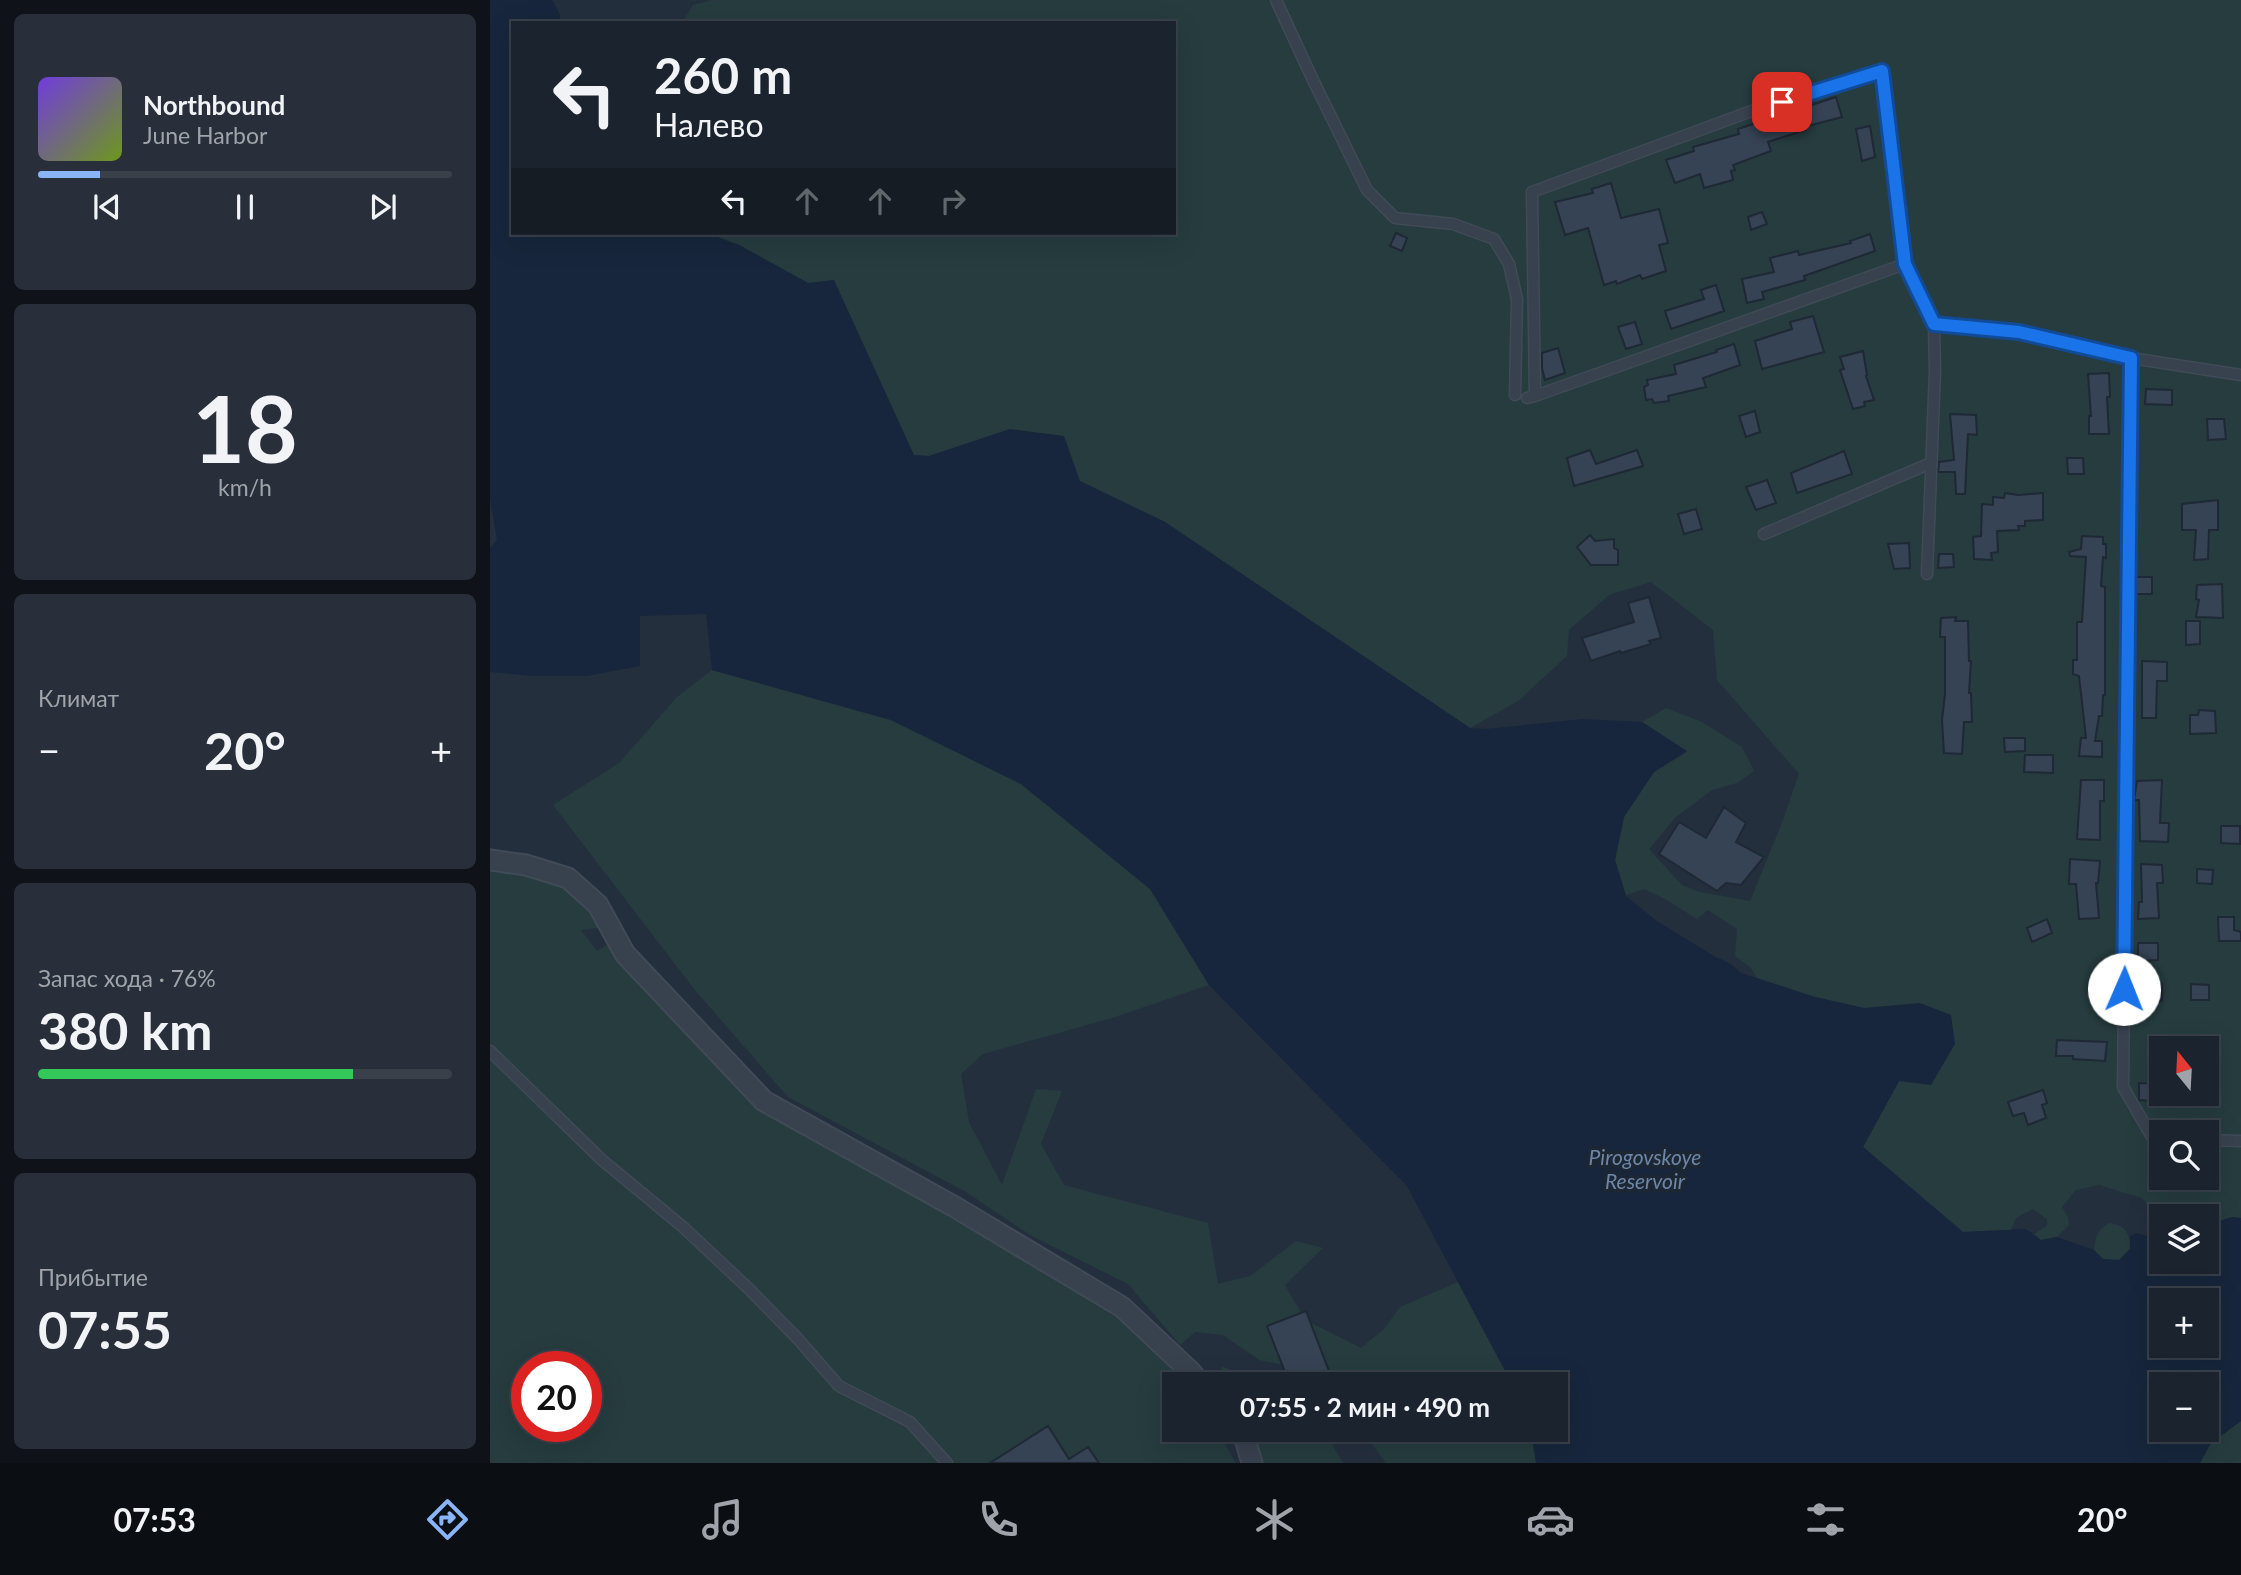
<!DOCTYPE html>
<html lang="ru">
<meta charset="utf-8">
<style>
body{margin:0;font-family:Lato,sans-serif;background:#282f3a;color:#f1f3f6;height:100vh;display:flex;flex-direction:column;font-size:26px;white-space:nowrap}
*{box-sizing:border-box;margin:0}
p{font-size:23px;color:#a0a4aa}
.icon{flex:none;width:38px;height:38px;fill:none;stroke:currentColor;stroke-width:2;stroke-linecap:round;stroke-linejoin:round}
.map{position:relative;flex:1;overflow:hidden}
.details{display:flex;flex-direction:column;gap:14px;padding:14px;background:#0f1319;width:490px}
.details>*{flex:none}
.top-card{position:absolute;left:21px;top:21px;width:665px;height:214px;border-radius:0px;box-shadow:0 7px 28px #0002,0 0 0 2px #39404a;background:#1b232e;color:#f1f3f6;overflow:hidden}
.needle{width:46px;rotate:342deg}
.fabs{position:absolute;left:1659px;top:1036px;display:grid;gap:14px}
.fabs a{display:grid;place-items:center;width:70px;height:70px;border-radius:0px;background:#1b232e;box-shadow:0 7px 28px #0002,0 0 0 2px #39404a;font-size:35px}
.speed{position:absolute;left:21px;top:1351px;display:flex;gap:14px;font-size:35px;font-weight:700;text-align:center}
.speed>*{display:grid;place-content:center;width:91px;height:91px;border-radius:50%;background:#1b232e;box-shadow:0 7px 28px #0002,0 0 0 2px #39404a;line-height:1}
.speed .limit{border:10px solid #d22;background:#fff;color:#111}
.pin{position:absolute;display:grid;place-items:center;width:60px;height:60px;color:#fff;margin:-30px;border-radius:14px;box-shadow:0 4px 10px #0006}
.me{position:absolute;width:77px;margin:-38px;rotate:1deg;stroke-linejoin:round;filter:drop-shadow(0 0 5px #0008)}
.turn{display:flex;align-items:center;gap:24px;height:147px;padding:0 28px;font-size:32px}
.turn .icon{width:91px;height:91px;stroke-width:2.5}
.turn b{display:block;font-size:49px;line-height:60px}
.lanes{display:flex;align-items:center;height:66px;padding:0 28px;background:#0003;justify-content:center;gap:35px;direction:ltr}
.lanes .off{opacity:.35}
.big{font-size:52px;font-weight:700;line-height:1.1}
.details .card{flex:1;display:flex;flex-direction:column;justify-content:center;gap:10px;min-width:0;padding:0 24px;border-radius:10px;background:#282f3a}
.details .dial{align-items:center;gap:0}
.dial b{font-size:91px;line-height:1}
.song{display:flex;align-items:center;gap:21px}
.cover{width:84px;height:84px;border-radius:10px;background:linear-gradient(135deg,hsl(260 70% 55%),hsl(80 70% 35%))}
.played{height:7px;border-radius:4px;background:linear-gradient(90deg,#8ab4f8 15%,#39404a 15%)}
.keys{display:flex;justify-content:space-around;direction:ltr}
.heat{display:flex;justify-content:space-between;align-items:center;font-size:38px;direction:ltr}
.charge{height:10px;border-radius:5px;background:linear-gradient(90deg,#34c759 76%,#39404a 0)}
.trip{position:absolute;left:672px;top:1372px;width:406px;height:70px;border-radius:0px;background:#1b232e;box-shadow:0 7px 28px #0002,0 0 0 2px #39404a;font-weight:700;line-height:70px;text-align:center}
.menu{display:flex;height:112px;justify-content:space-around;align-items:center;background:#0b0e12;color:#a0a4aa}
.menu .icon{width:49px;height:49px}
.menu .on{color:#8ab4f8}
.menu b{font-size:32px;color:#f1f3f6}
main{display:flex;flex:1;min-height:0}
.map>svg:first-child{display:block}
</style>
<main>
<section class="details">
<div class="card">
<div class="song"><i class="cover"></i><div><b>Northbound</b><p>June Harbor</p></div></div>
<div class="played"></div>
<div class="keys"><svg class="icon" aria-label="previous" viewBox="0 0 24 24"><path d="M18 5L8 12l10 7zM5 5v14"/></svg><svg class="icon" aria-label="pause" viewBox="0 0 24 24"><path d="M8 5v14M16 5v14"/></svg><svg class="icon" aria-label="next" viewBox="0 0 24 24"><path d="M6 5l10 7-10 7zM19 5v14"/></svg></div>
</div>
<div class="card dial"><b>18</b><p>km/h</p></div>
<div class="card"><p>Климат</p>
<div class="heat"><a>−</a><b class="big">20°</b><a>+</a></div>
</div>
<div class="card"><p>Запас хода · 76%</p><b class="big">380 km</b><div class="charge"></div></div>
<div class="card"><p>Прибытие</p><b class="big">07:55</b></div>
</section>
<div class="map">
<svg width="1751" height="1463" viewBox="0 0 1751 1463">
<rect width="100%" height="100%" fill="#242f3e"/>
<path fill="#263c3f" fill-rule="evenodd" d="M222,0H1751V1218L1742,1217L1717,1225V1216H1671L1670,1229L1667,1216L1652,1198L1609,1185L1586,1190L1572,1207L1578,1217L1579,1225L1567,1237L1551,1240L1544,1234L1557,1226V1219L1543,1209L1526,1218L1521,1230L1473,1232L1373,1147L1409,1081L1418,1010L1374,1008L1325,997L1267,978L1261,968L1245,956L1247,929L1218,910L1207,919L1175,899L1154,889L1136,895L1125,860L1134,817L1164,772L1197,752L1152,722L1176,708L1212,722L1252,747L1264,771L1247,783L1222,790L1186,817L1159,849L1192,885L1210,892L1260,901L1291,825L1309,774L1227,680L1223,630L1161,582L1119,595L1079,630L1077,656L1028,701L980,728L675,522L590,481L520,429L439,456L424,455L407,421L318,283L249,245L217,233H684V23H192L203,5ZM1671,1048H1717V1094H1671ZM1671,1132H1717V1178H1671Z
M222,670L401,720L531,784L660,889L719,985L619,1019L493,1054L471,1074L479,1122L512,1185L546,1089L572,1091L551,1144L574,1185L718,1223L728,1284L760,1276L806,1241L833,1248L795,1285L815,1320L871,1348L894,1329L910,1307L968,1282L1022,1384H852L849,1377L769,1360L733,1335L705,1332L690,1345L638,1284L540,1235L476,1192L298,1097L204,989L63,805L129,763L187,697Z
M0,868L66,878L105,915L108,928L91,930L107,951L117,945L205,1042L279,1113L509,1243L630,1319L691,1377L696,1384H684V1430H727L746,1463H0ZM37,1367H96V1426H37Z
M1619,1223C1636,1225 1640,1233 1640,1249L1629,1260L1613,1259L1604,1250C1606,1237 1607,1230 1619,1223Z
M732,1366L770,1384H727Z
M1751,1421V1463H1710L1721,1443Z
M761,1430H834L853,1463H773L766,1437Z
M871,1430H1041L1046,1463H896Z"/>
<path fill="#17263c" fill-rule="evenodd" d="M0,0H62L70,15V23H23V233H217L249,245L318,283L344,280L424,455L439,456L520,429L574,436L590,481L675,522L980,728L996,729L1093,719L1152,722L1197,751L1164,772L1134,817L1125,860L1136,896L1167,921L1224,956L1241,964L1251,973L1325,997L1374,1008L1430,1003L1461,1015L1465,1044L1441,1085L1409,1081L1373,1147L1473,1232L1536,1229L1551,1240L1567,1237L1604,1250L1613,1259L1629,1260L1640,1249V1236L1646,1233L1658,1236L1671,1229V1262H1717V1225L1742,1217L1751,1218V1421L1721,1443L1710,1463H1046L1041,1430H1066V1384H1022L917,1186L719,985L660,889L531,784L401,720L222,670L216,614L150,616V666L97,676H44L0,672V548L7,540L0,499ZM1671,1300H1717V1346H1671ZM1717,1384V1430H1671V1384Z"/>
<path fill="#364354" stroke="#1f2835" stroke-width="2" d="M1346,97L1352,117L1314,127L1315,130L1278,142L1281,151L1243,165L1245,170L1241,171L1243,180L1214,188L1210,174L1185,183L1176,160L1204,151L1203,147L1249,134L1248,129Z
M1380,126L1385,157L1372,161L1366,129Z
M1121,183L1131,218L1169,209L1178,243L1169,245L1176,271L1152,279L1150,275L1127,284L1126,281L1114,285L1098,228L1075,235L1065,202L1103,193L1102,189Z
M1272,212L1277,224L1261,230L1258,217Z
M906,233L917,238L912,251L900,246Z
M1380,234L1385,251L1314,276L1315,280L1272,292L1274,299L1257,303L1252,279L1284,272L1280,258L1308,251L1309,255L1361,243L1360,241Z
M1226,285L1234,311L1181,329L1175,311L1214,299L1211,290Z
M1323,316L1334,352L1272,369L1265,341L1302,329L1300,322Z
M1145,322L1152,344L1136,349L1128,327Z
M1244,344L1250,365L1213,378L1216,387L1178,396L1179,401L1164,403L1162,399L1156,400L1154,387L1158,385L1157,380L1186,374L1184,365L1227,352L1226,350Z
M1068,348L1075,373L1055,380L1052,368V353Z
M1373,351L1377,375L1376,376L1384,400L1374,402L1375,406L1363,409L1350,370L1354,369L1350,357Z
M1619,373L1620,397H1617L1619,434H1599V416H1601L1598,374Z
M1656,389L1682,390V405L1655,404Z
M1265,411L1270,432L1256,437L1249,416Z
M1460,414L1486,415L1487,435L1478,434L1475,494H1466L1465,472H1448L1449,462L1464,460Z
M1717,419H1734L1736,439L1718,440Z
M1100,450L1106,464L1147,450L1153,466L1084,486L1077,458Z
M1354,451L1362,474L1307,493L1301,473Z
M1577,458H1593L1594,474H1578Z
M1277,480L1286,503L1266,510L1256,487Z
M1515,493L1528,495L1553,493V520L1535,521V526H1528L1529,530L1507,531L1508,552L1501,553L1502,560L1484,559L1483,537L1491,536L1492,504L1503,505V497L1514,498Z
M1728,500V530H1719L1718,559L1704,560L1706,530H1692V504Z
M1206,509L1212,529L1194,534L1188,514Z
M1100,535L1105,541L1124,539V548L1128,550V565H1101L1087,547Z
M1592,536L1613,537V544H1616V558L1613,557L1611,586L1615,587V695H1613L1612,716H1609L1605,741H1612V757L1589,756L1591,738H1596L1589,676L1583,674V660H1587V622H1592L1596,557L1580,556L1579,552L1591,549Z
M1419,543L1420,568L1404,569L1398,544Z
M1449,554H1463L1464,567L1448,568Z
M1646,577H1662V594H1646Z
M1732,584L1733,618L1706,617L1709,600L1706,599L1707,585Z
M1159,597L1171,638L1159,641L1161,644L1131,653L1130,651L1101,661L1092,638L1144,622L1138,603Z
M1466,617L1465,621H1478L1479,661H1481L1479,693H1481L1482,722H1474L1472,754L1454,753L1452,720L1455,694V637H1450L1451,618Z
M1696,621H1710V644L1696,645Z
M1652,661L1677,662V681H1667L1666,718H1652Z
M1709,710L1725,711L1726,733L1700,734V715H1708Z
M1514,738H1535V751L1515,752Z
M1535,755H1563V773L1534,772Z
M1591,780H1614V801H1610V840L1587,839Z
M1672,780L1670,823H1679L1678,842L1650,841L1649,800H1644L1647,781Z
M1234,807L1256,823L1246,842L1274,857L1251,885L1236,883L1227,891L1169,854L1189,822L1216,838Z
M1731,826H1750V844L1731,843Z
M1580,859L1610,861L1608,883H1606L1609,918L1589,919L1586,884H1579Z
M1651,864L1672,865L1673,883H1667L1669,918L1648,919L1649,902H1652Z
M1707,869L1723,870L1722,884L1707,883Z
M1728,917H1744V930L1751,932V941H1729Z
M1557,919L1562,933L1542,942L1537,928Z
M1648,943H1668V960L1648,961Z
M1642,984H1672V1001L1642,1000Z
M1701,984L1719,985V1000H1701Z
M1567,1040L1617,1042L1615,1061L1583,1059V1056H1566Z
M1649,1083L1666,1084L1664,1101L1649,1100Z
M1553,1090L1557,1103L1552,1105L1556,1118L1538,1125L1534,1113L1523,1116L1518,1102Z
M816,1311L842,1379L827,1384H809L805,1374L797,1377L777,1326Z
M558,1426L579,1459L598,1447L609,1463H500Z"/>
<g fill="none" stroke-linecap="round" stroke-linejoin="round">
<defs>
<path id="lane" d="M786,0L822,78L877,190L905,218L963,224L1004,239L1019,264L1027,299L1025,395
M1641,358L1633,1087L1662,1137L1671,1138
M1045,396L1415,264
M1037,398L1045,396L1042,192L1267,109L1392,71L1415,264L1444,324
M1274,534L1441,463
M1437,574L1445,371L1444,324L1529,332L1641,358L1751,375
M0,1051L112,1160L193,1227L258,1288L308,1339L349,1386L420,1422L457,1463
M1717,1140L1751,1141"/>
<path id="street" d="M0,860L36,865L78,878L108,905L135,954L274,1101L465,1207L632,1307L700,1371L711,1384
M747,1430L755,1439L762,1463"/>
</defs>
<use href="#lane" stroke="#414a57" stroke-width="13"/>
<use href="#street" stroke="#414a57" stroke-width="23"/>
<use href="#lane" stroke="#38414e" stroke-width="10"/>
<use href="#street" stroke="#38414e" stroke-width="19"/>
</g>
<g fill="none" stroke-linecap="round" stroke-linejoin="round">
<defs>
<path id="route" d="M1292,102L1392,71L1415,264L1444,324L1529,332L1641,358L1634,989"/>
</defs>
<use href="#route" stroke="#114b97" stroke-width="18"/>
<use href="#route" stroke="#1a73e8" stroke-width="12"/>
</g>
<g text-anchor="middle" stroke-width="7" stroke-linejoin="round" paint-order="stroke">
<g font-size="21" font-style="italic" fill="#6d86a8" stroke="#1d2633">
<text x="1155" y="1165">Pirogovskoye<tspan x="1155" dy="24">Reservoir</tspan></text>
</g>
</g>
</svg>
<div class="fabs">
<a><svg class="needle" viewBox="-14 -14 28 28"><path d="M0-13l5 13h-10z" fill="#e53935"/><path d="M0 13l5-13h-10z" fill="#a0a4aa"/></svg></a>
<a><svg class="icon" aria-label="search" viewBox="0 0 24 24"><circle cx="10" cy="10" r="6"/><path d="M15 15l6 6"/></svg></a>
<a><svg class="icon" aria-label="layers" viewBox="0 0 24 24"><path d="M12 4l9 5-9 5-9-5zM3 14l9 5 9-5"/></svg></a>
<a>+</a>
<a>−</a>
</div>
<div class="speed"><div class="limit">20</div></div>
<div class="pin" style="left:1292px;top:102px;background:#d93025"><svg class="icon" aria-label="arrive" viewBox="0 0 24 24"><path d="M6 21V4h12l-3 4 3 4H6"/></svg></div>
<svg class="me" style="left:1634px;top:989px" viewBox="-20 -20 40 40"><circle r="19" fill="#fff"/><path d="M0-13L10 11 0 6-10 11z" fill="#1a73e8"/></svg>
<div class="trip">07:55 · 2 мин · 490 m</div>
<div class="top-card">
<div class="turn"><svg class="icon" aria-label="left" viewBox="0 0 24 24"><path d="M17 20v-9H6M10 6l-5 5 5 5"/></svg><div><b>260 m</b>Налево</div></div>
<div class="lanes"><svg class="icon" aria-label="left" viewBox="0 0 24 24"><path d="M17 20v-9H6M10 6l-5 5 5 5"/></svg><svg class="icon off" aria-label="ahead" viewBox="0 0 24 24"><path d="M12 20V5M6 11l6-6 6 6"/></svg><svg class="icon off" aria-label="ahead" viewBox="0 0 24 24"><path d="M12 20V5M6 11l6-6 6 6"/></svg><svg class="icon off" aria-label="right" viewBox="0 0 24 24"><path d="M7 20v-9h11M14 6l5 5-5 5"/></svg></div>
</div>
</div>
</main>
<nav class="menu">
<b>07:53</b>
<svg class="icon on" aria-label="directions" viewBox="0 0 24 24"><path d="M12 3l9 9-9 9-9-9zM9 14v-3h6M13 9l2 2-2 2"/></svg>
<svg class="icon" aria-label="music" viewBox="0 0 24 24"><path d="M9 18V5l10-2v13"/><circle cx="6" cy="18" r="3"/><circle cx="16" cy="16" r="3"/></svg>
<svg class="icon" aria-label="phone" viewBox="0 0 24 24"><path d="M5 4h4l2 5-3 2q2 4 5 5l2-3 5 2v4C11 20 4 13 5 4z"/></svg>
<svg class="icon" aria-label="climate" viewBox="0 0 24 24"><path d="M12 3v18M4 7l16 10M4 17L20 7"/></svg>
<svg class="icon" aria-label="car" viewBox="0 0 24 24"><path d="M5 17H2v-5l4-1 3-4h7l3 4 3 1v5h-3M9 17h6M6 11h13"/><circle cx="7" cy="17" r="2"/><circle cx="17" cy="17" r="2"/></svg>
<svg class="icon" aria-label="filters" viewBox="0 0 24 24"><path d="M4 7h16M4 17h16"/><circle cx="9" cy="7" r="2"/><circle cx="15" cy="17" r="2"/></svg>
<b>20°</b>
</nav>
